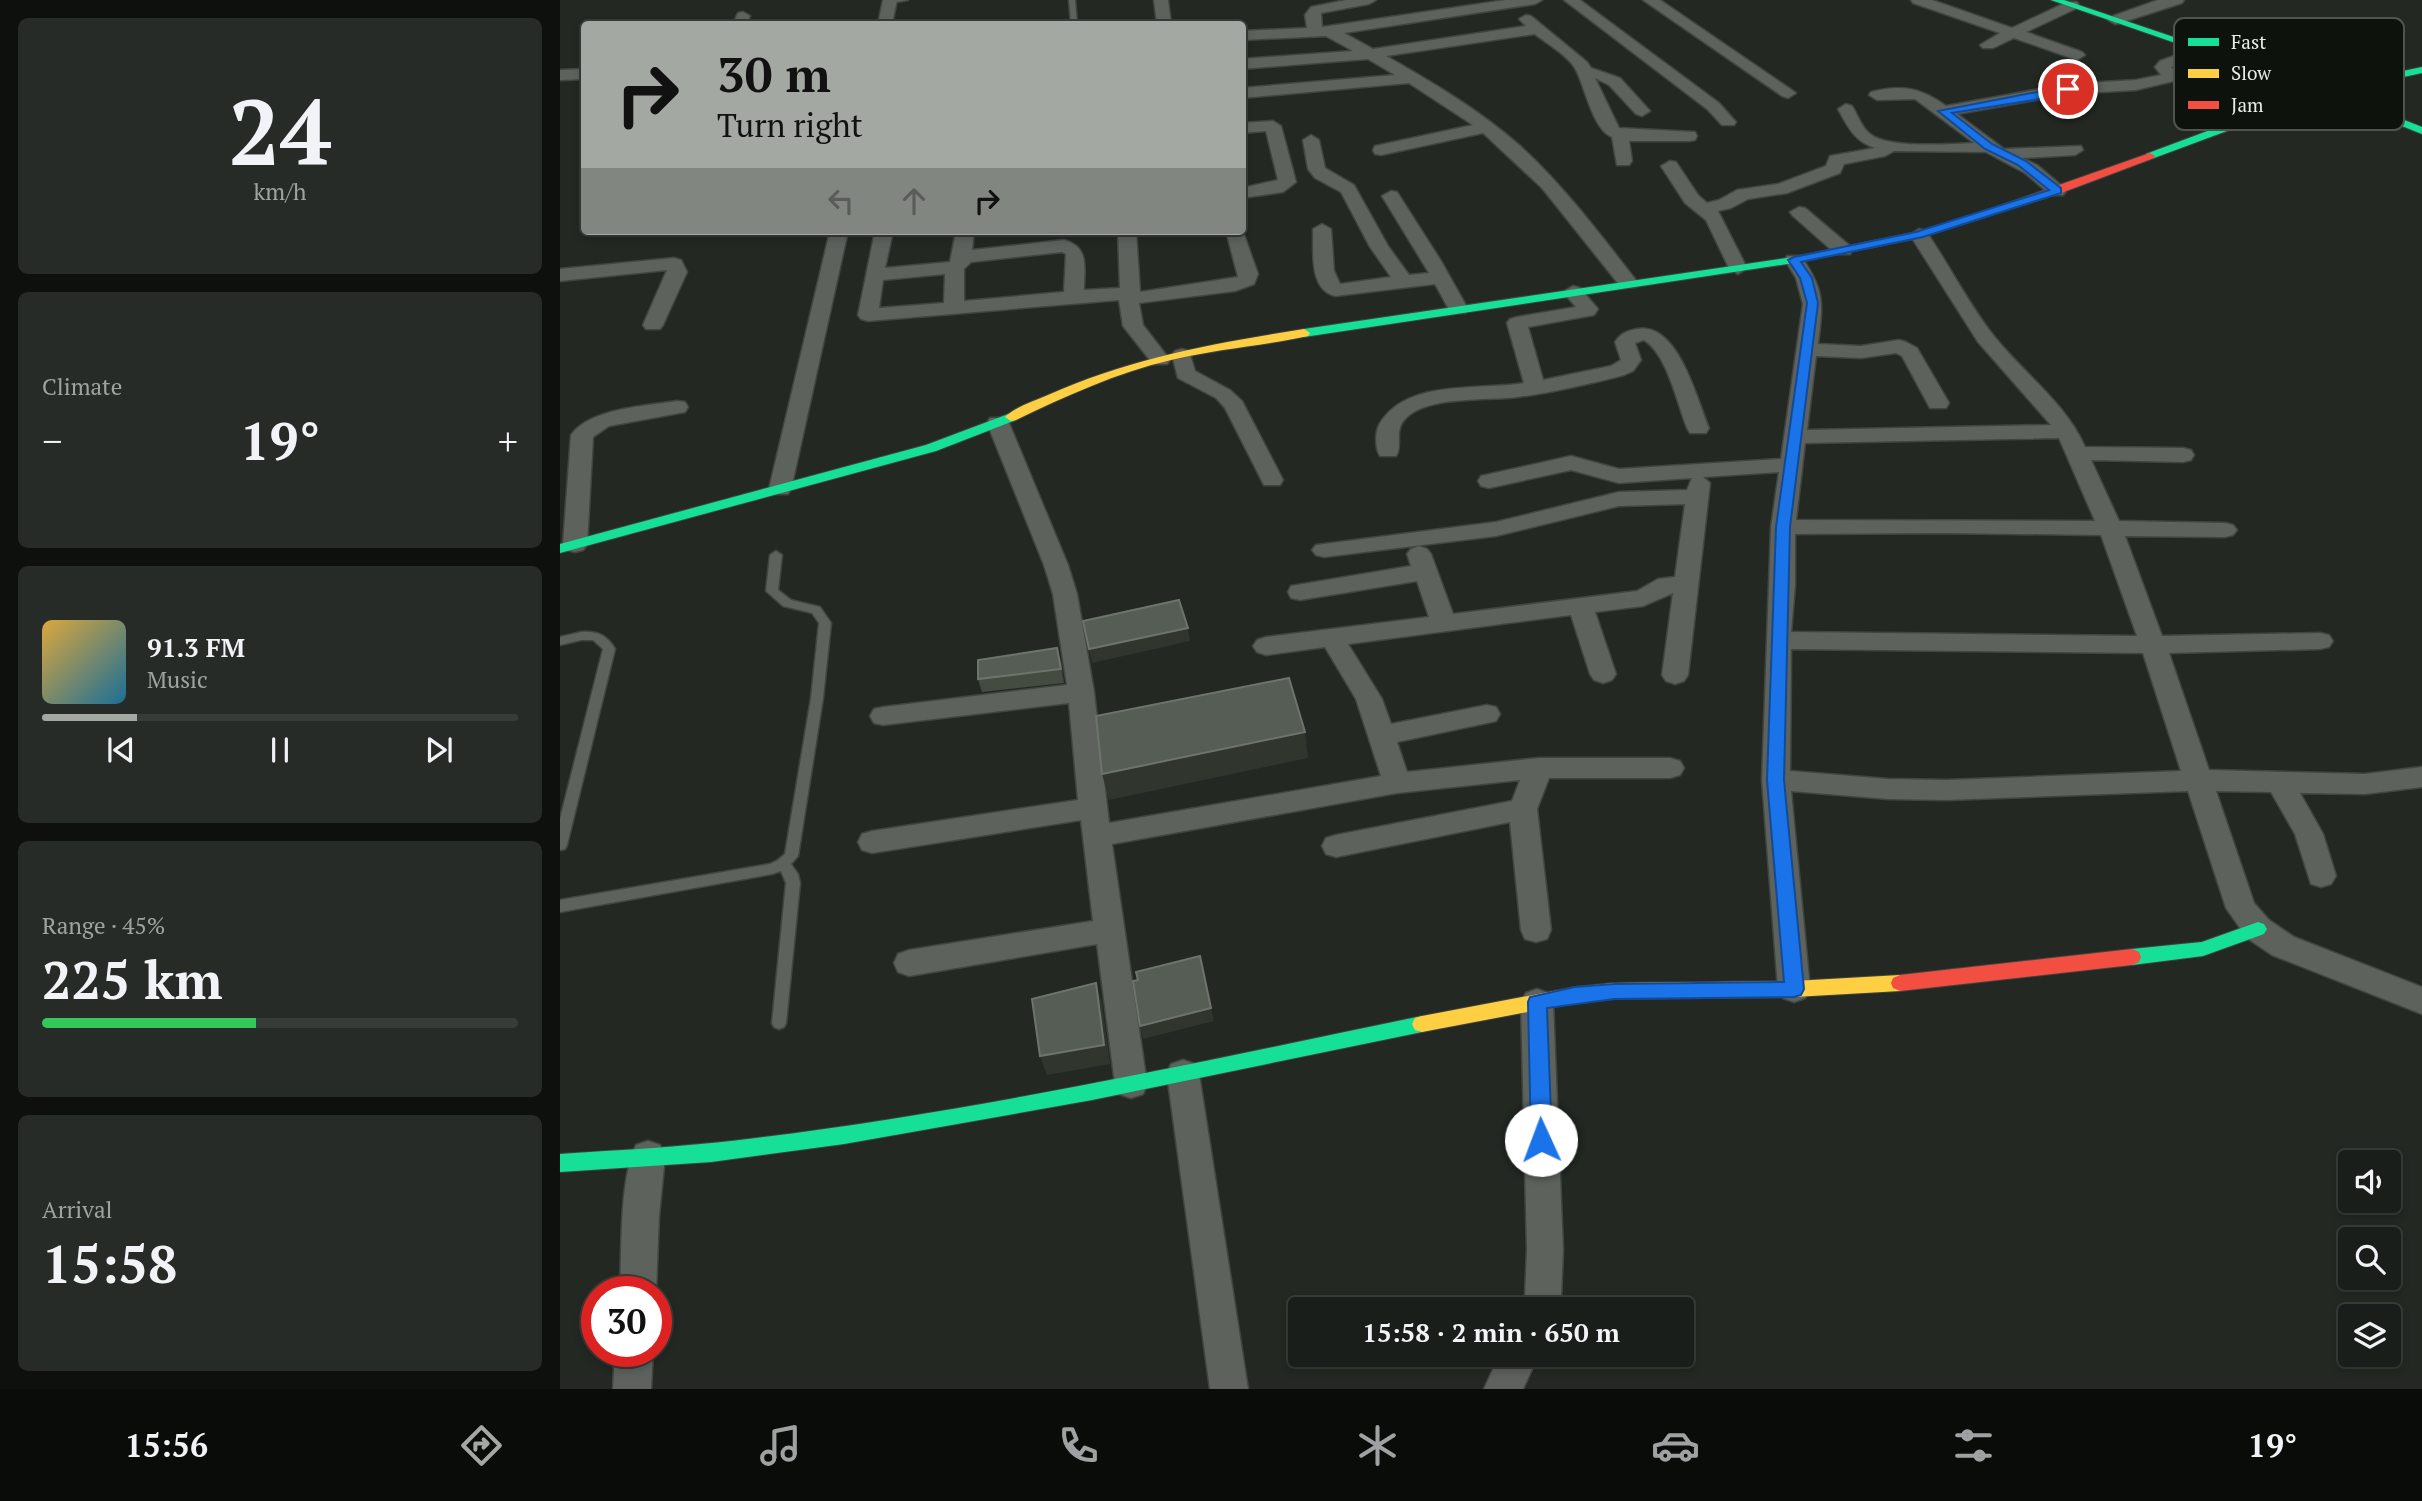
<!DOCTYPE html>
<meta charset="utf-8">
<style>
body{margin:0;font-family:"PT Serif",serif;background:#272b27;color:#f1f3f6;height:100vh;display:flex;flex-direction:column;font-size:26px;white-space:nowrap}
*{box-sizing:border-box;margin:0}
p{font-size:23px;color:#9fa2a2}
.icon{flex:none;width:38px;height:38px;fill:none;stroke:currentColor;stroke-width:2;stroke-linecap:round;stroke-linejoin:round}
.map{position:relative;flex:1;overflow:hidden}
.drawer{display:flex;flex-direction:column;gap:18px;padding:18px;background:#0e100e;width:560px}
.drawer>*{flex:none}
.guide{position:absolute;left:21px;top:21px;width:665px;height:214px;border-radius:7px;box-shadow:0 4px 10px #0003,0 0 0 2px #383c39;background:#a3a8a2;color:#111;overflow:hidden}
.controls{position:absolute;left:1778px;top:1150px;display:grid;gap:14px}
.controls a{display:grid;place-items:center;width:63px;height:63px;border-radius:7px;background:#1a1e1a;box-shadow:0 4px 10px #0003,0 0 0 2px #383c39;font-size:35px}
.speed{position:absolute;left:21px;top:1276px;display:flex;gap:14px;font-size:35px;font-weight:700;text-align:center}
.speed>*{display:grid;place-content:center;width:91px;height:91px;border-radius:50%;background:#1a1e1a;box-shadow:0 4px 10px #0003,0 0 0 2px #383c39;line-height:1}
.speed .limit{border:10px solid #d22;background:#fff;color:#111}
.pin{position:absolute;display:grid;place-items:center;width:60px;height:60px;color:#fff;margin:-30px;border:4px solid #fff;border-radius:50%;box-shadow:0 2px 7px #0007}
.me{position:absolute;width:77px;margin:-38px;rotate:358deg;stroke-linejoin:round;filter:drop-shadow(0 0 5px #0008)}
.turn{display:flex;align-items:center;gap:24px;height:147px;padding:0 21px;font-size:32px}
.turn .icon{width:91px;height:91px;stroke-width:2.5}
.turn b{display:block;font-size:49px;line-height:60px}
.lanes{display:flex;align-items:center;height:66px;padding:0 21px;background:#0003;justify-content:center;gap:35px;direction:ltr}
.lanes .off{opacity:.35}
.big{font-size:52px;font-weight:700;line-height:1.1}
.drawer .widget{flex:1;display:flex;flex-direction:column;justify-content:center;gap:10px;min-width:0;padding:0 24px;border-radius:10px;background:#272b27}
.drawer .dial{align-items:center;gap:0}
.dial b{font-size:91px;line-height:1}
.song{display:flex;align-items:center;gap:21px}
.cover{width:84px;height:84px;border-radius:10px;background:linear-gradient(135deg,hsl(40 70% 55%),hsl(200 70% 35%))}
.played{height:7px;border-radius:4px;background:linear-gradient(90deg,#a3a8a2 20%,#383c39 20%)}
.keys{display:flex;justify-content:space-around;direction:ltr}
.heat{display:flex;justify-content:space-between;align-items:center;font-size:38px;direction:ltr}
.charge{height:10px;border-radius:5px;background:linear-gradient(90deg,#34c759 45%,#383c39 0)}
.trip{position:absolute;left:728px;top:1297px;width:406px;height:70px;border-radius:7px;background:#1a1e1a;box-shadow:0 4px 10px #0003,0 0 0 2px #383c39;font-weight:700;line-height:70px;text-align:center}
.menu{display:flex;height:112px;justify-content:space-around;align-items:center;background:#0a0c0a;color:#9fa2a2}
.menu .icon{width:49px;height:49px}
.menu .active{color:#a3a8a2}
.menu b{font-size:32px;color:#f1f3f6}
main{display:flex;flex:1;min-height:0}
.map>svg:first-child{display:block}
</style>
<main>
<section class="drawer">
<div class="widget dial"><b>24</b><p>km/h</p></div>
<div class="widget"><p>Climate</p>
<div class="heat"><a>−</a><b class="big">19°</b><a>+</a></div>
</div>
<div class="widget">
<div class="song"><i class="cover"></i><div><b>91.3 FM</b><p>Music</p></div></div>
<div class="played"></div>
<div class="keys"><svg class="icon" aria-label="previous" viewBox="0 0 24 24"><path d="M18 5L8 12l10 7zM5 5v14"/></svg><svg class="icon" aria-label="pause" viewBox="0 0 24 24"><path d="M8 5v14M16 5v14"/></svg><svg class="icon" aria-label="next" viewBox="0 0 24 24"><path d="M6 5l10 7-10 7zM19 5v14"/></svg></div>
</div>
<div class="widget"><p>Range · 45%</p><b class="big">225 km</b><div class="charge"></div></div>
<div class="widget"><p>Arrival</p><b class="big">15:58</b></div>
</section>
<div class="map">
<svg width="1862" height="1389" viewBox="0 0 1862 1389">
<rect width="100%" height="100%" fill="#232823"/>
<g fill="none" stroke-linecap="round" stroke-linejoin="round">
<defs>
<path id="lane" d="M327,0H348L330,3Z
M509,0H515L517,24H511Z
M216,551L222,555L218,590L231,600L260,607L271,623L263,698L238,856L231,864L238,874L240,883L226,1023L224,1027L219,1029L214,1027L212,1023L226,883L221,871L212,874L0,912V900L210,864L218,860L225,854L251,698L259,623L252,613L223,606L206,591L210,555Z
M21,632C37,631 47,635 55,649L7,845L5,849L0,850V819L43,649L33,640H21L0,645V637Z"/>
<path id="street" d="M323,0H337L332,24H318Z
M594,0H608L611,24H597Z
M786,0H816L809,4L761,13L762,27L946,0H982L975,4L784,33L813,49L966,26L959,19L966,15L971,16L1027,62L1031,68L1060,78L1090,111L1082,116L1076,114L1049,85L1035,78L1059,128L1135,132L1137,136L1135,140L1129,141H1069L1072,161L1069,165H1057L1052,137C1033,130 1025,87 1016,70C1009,56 987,44 975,34L826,56C872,82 919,110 959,145C1003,185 1039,233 1075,279L1078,283L1075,287H1061L982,188L923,133L821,155L815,154L813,150L815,146L913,125L849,83L682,98V88L835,75L808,59L682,69V59L793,51L766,36L682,40V31L747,28L745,15L751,7Z
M1004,0H1020L1159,103L1176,122L1174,125H1162L1147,109Z
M1083,0H1100L1236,93L1228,98L1222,96Z
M1351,0H1372L1452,28L1507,2H1517L1519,5L1517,8L1466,32L1522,52L1525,55L1517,60L1454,38L1433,48H1423L1420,45L1440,33L1353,3Z
M1598,0H1624L1622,3L1560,23L1555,24L1548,20L1550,17Z
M183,12L190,16L187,24H173L178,13Z
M1639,47L1644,49L1647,52L1644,55L1611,67L1620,77L1618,80L1576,90L1508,94L1397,114L1444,149L1521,146L1523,150L1515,155L1462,158L1477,165L1503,187L1506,191L1503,195H1491L1465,173L1426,152L1334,151L1325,156L1284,164L1280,173L1227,193L1188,199L1171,208L1158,211L1187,268L1178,274L1169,268L1146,220L1125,203L1101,166L1110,161L1116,162L1138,195L1147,203L1159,200L1177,190L1218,184L1266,166L1270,156L1315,148C1294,141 1288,127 1278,109L1286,104L1292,106C1298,115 1301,127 1310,134C1328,149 1390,144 1414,143L1355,99L1317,100L1309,95L1311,92C1342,84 1361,88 1386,106L1508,84L1576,80L1601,75L1595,67L1600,61Z
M24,69V79L0,80V70Z
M713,121L721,126L736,182L723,192L682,198V188L718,180L706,131L682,133V123Z
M751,135L759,140L765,168L794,185L828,246L849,275L869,273L822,196L831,191L837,192L881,261L908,309L905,313H891L875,284L775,296C748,289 754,250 753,229L762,224L771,229L774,271L780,284L831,277L810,247L781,192L755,178L748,169L743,140Z
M1239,207L1245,208L1290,246L1292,250L1290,254H1276L1233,216L1230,212Z
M682,229L698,274L694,284L675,291L579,303L583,325L610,360L607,364H593L563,326L559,300L308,321L301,319L298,315L315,231H333L325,268L390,262L396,231H414L412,250L504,240C530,247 524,268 524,290L560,288L558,231H576L580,292L678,277L666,231H682ZM502,252L506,254L504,292L404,301V269L411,262ZM385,274L384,303L319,308L323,280Z
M1359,229L1366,231C1389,265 1408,303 1433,335C1463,373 1505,402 1525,447L1623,448L1631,450L1634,455L1631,460L1623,462L1531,460L1559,521L1665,523L1673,525L1677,530L1673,535L1665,537L1565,536L1602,636L1760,633L1769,635L1773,641L1769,647L1760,649L1609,653L1649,770L1805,774L1862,767V787L1805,794L1740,793L1763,834L1776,876L1771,884L1761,887L1751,884L1735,834L1711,792L1656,791L1694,903L1709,920L1734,937L1862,987V1014L1712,955L1687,938L1666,908L1628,791L1387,800L1328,799L1231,791L1250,989L1245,998L1234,1002L1223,998L1218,989L1202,780L1211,527L1219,472L1143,477L1150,483L1128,675L1124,681L1115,684L1106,681L1102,675L1113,593L1083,606L1035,612L1056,674L1052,680L1043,683L1034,680L1030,674L1011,615L788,644L822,699L831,724L927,705L936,707L940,714L936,721L927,723L837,742L847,772L979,758H1110L1120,761L1124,768L1120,775L1110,778H989L977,809L991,930L987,939L976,942L965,939L961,930L950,822L776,857L766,854L762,846L766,838L776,835L952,801L960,780L837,793L552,844L587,1084L583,1094L571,1098L559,1094L555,1084L537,944L349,976L338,972L334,963L338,954L349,950L533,921L521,820L312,853L302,850L298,842L302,834L312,831L518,800L509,703L323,725L314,723L310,716L314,709L323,707L507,685L493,594L484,565L427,423L430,418H446L449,423L508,565L517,594L534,692L549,823L821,776L796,699L765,647L706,655L697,652L693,646L697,640L706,637L869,617L857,581L740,600L731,598L728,592L731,586L851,566L847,554L851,549L859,546L867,549L871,554L893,614L1077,591L1098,579L1115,577L1125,504L1059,506L936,536L764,557L756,555L752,550L756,545L936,522L1059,492L1127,490L1132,478L1059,483L1011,470L929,488L921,486L918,481L921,476L1011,456L1059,469L1221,459L1243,304L1236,278L1225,260L1227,256H1241C1265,291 1263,303 1258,344L1301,346L1339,340L1346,342L1357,348L1389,403L1386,408H1370L1342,356L1336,353L1301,358L1256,356L1247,430L1491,425L1418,342L1350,235ZM1499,438L1535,521L1236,520L1245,443ZM1384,533L1541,535L1577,636L1231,632L1235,585V534ZM1231,649L1583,653L1621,771L1387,780L1328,779L1230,771Z
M270,231H288L231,489L228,494H212L209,489Z
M114,258L121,260L127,272L103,325L100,329H86L83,325L107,270L0,281V269Z
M1013,286L1020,288L1038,309L1034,315L968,327L983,380L1051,366L1061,360L1055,342C1061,333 1067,331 1077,329C1118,321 1137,400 1149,428L1146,433H1130L1127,428C1117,403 1107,354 1084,340L1075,343L1081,360L1073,371L1064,375C1030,384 994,392 958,397C928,401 865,395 844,420C834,432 843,445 836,456H820C815,448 815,433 819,425C846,378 918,391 964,383L947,323L950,319L957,317L1016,307L1003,292Z
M622,349L629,351L635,371L670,390L682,401L723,480L720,485H704L665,408L656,398L618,378L612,355L615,351Z
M117,401L125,402L128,407L125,412L49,426L33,437L27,545L23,550L15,552L7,550L3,545L11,435C30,408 87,406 117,401Z
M977,989L988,993L993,1002L1003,1250L1001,1298L997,1309H961L965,1298L967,1250L961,1002L966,993Z
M623,1060L635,1064L639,1074L688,1389H650L607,1074L611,1064Z
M88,1141L100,1145L105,1156L99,1216L96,1292H60C62,1251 59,1181 76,1145Z
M55,1351H93L91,1389H53Z
M940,1354H979L963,1389H924Z"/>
<path id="fast" d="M1491,0H1504L1764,88L1862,67V73L1773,92L1862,127V134L1764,95L1594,158H1586V154L1755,91Z
M1399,219L1404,222L1403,224L1359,238L1234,263L744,337L738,333L744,329L1234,257L1357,232Z
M451,413L457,417L456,420L376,451L0,553V544L366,445Z
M1698,922L1704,924L1707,929L1704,934L1643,956L1572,965L1565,962L1563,957L1565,952L1572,949L1642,942Z
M862,1016L869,1018L872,1024L869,1030L862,1032L532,1100L284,1144L151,1162L0,1172V1154C60,1150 120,1147 180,1140C409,1113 636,1063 862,1016Z"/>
<path id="slow" d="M744,329L750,333L748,336C703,346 656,349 611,360C556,373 506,396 456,420L451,421L445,417C455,407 474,401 488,395C570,358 655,343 744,329Z
M1340,975L1347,978L1349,983L1347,988L1340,991L1234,997L1054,999L1015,1003L862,1032L855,1030L852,1024L855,1018L862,1016L1015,987L1054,983L1234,981Z"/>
<path id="jam" d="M1590,153L1595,156L1594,158L1501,193L1403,224L1394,222Z
M1572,949L1579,952L1581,957L1579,962L1572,965L1340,991L1333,988L1331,983L1333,978L1340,975Z"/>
</defs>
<use href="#lane" stroke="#414540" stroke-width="3"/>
<use href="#street" stroke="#414540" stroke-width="3"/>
<use href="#fast" stroke="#414540" stroke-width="2"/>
<use href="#slow" stroke="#414540" stroke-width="2"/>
<use href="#jam" stroke="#414540" stroke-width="2"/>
<use href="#lane" fill="#5e625d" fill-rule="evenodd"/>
<use href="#street" fill="#5e625d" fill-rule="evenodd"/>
<use href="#fast" fill="#16e098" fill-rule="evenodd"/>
<use href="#slow" fill="#ffcf43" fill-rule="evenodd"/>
<use href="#jam" fill="#f24e42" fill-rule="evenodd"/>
</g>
<path fill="#444c42" d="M501,661L504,683L422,692L418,679Z"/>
<path fill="#30362e" d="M628,628L630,641L532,663L529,649Z
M497,648L501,661L504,683L501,669Z
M745,732L748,758L549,800L542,774Z
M536,983L542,1003L550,1064L487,1075L480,1056Z
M651,1008L654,1021L583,1039L580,1026Z"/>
<path fill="#565d54" stroke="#6d746b" stroke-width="2" d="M619,600L628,628L529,649L523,621Z
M497,648L501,669L418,679V660Z
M729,678L745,732L542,774L536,716Z
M640,956L651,1008L580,1026L573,981L578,980L576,972Z
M536,983L544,1045L480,1056L472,999Z"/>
<path fill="#1a73e8" stroke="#114b97" stroke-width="2" d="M1508,86L1513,89L1512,91L1474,100L1392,113L1432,144L1466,161L1501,188V193L1363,237L1241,262L1252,278L1258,303L1230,527L1224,780L1244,989L1241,995L1234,997L1054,999L987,1008L992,1140L989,1146L981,1149L974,1146L971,1140L968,1002L970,997L1015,987L1054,984L1224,982L1207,780L1216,527L1247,303L1240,278L1228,260L1234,257L1356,232L1489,190L1458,165L1425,149L1378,111Z"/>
<rect x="1614" y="18" width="230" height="112" rx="10" fill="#0e120d" stroke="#4f544e" stroke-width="2"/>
<rect x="1628" y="38" width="31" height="8" fill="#16e098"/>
<rect x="1628" y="69" width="31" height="9" fill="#ffcf43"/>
<rect x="1628" y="101" width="31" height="8" fill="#f24e42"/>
<g font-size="19" fill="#e8ede6">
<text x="1671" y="49">Fast</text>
<text x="1671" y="80">Slow</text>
<text x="1671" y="112">Jam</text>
</g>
</svg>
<div class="controls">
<a><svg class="icon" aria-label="sound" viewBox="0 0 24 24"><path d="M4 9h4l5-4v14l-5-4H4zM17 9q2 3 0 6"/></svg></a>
<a><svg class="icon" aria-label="search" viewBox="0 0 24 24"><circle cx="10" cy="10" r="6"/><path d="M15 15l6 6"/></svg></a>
<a><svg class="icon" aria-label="layers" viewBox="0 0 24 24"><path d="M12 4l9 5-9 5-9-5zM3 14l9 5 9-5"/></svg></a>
</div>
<div class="speed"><div class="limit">30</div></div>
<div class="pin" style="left:1508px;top:89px;background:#d93025"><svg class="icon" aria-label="arrive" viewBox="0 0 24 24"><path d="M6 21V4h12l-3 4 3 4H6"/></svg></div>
<svg class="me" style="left:981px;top:1140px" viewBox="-20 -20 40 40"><circle r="19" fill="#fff"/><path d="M0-13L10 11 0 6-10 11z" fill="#1a73e8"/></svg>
<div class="trip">15:58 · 2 min · 650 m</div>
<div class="guide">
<div class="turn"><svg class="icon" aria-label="right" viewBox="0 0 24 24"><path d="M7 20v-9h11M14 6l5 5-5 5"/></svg><div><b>30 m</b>Turn right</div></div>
<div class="lanes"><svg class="icon off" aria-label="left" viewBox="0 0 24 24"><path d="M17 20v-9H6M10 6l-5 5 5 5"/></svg><svg class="icon off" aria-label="ahead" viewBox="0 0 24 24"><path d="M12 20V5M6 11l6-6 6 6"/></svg><svg class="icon" aria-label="right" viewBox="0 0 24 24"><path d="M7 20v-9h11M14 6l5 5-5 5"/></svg></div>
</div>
</div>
</main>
<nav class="menu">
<b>15:56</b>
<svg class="icon active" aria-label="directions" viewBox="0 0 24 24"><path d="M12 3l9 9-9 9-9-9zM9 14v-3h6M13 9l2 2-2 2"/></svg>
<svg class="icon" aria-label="music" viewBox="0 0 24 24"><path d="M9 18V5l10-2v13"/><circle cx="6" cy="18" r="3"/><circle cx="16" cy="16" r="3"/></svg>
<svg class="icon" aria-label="phone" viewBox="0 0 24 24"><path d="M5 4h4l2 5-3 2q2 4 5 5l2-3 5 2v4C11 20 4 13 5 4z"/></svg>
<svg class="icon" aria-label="climate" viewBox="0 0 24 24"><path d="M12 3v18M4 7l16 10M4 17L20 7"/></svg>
<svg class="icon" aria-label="car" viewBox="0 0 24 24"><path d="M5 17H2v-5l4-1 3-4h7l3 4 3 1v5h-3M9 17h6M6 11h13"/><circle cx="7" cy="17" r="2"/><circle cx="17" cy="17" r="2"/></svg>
<svg class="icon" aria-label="filters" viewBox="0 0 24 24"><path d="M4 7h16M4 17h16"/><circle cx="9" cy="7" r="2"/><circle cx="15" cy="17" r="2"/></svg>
<b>19°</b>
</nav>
